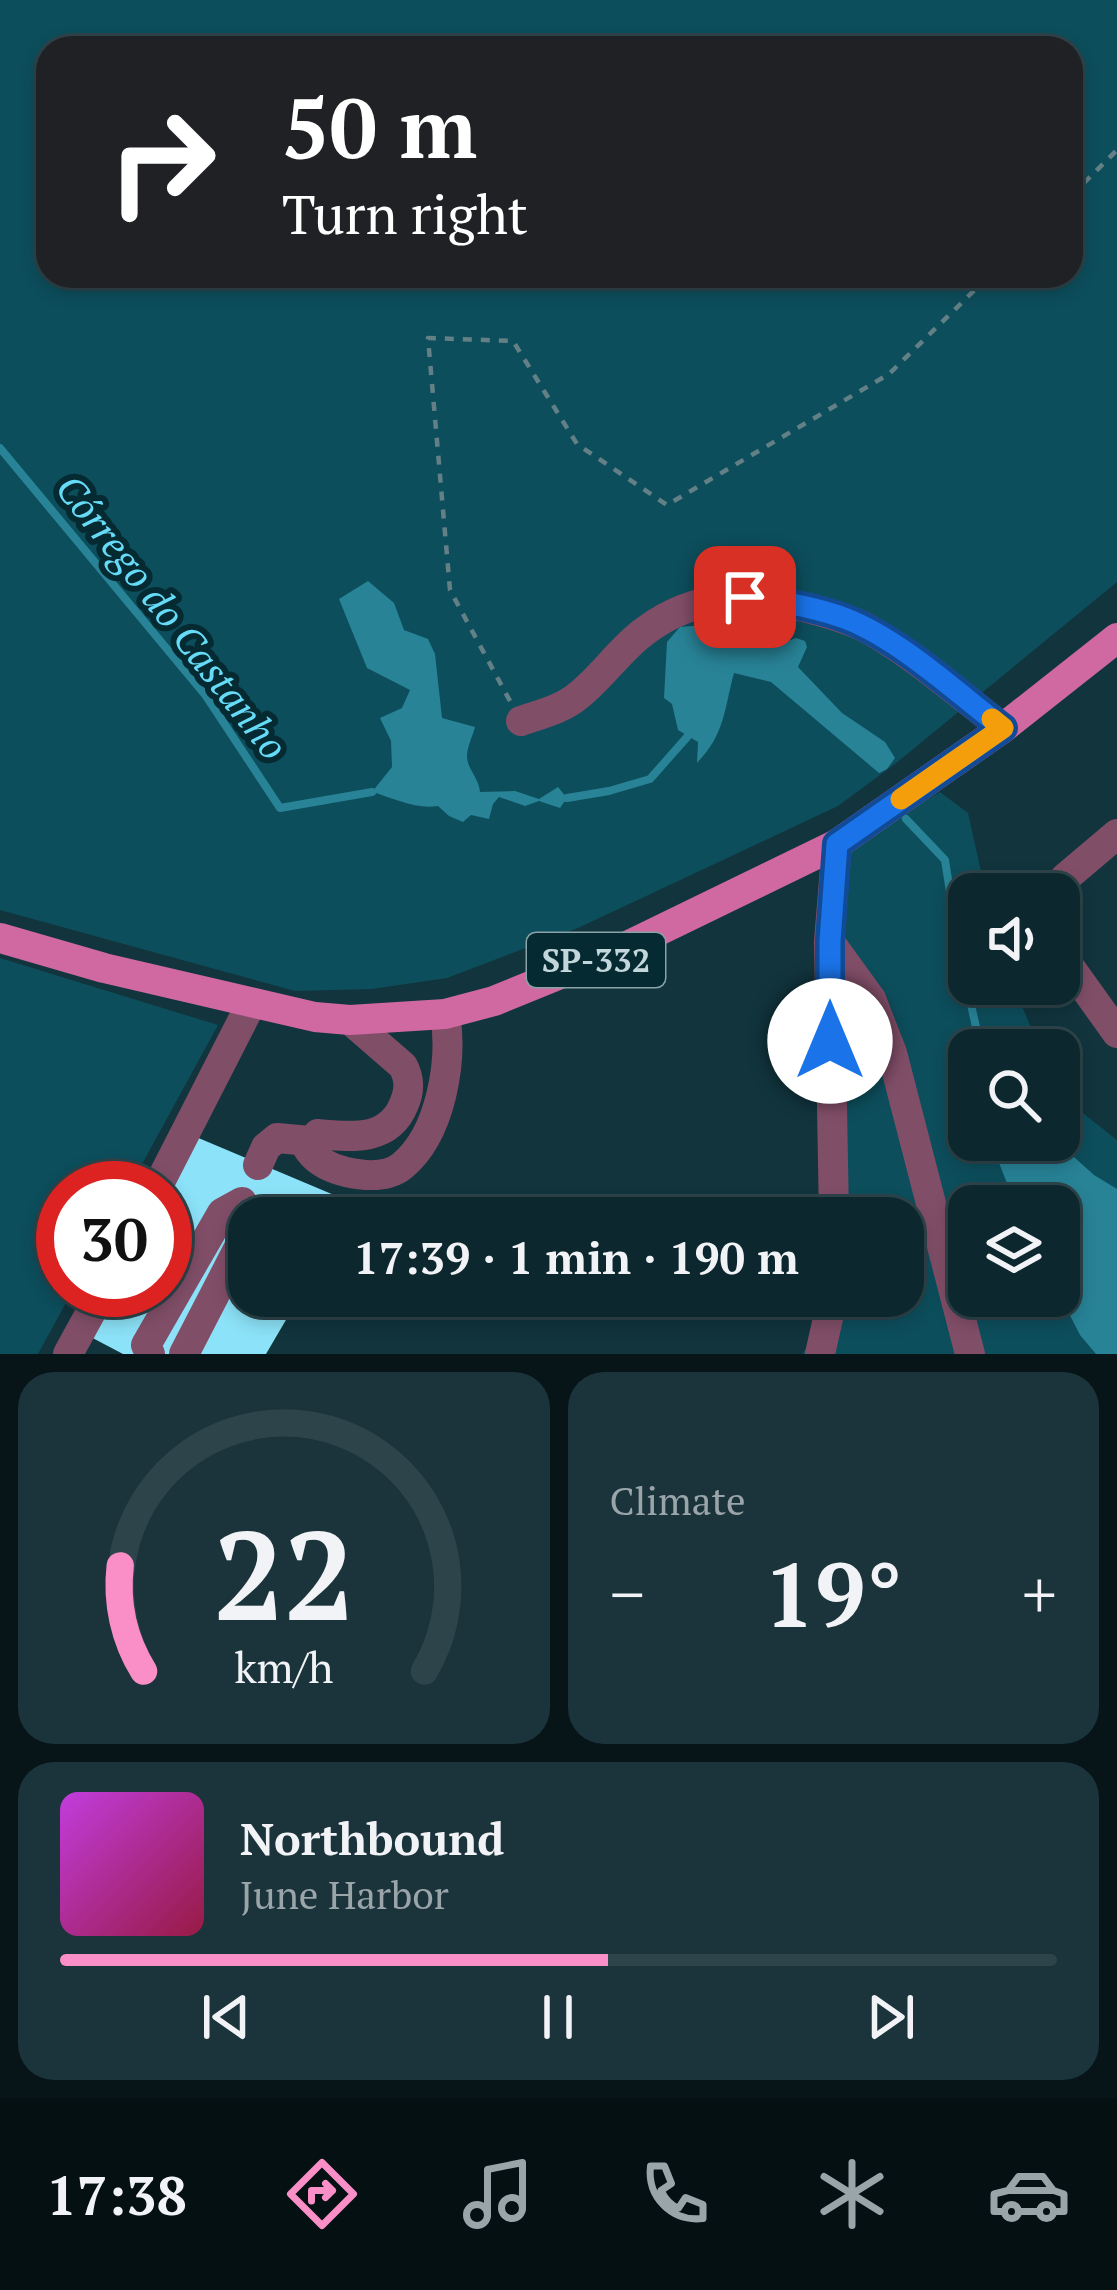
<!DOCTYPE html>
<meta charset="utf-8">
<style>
body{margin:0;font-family:"PT Serif",serif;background:#1b333a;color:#f1f3f6;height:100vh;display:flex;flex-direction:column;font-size:45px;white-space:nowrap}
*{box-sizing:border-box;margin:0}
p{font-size:39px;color:#9aa5aa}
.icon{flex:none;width:66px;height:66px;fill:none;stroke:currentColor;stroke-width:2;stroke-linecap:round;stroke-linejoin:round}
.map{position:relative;height:1354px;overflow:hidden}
.drawer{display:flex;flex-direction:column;gap:18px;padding:18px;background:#071519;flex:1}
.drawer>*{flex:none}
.hud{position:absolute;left:36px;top:36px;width:1047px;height:252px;border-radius:36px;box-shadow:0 6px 18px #0003,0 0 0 3px #2d444a;background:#202124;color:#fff;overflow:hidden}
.fabs{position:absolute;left:948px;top:873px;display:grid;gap:24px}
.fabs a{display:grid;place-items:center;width:132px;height:132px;border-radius:24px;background:#0d272e;box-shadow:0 6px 18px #0003,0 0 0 3px #2d444a;font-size:60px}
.speed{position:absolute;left:36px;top:1161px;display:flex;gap:24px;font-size:60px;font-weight:700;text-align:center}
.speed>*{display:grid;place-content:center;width:156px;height:156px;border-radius:50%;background:#0d272e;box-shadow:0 6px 18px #0003,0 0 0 3px #2d444a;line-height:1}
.speed .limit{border:18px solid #d22;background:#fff;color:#111}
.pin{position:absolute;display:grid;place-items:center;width:102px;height:102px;color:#fff;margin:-51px;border-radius:24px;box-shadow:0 6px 18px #0006}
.me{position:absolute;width:132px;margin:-66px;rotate:0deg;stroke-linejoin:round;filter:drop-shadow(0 0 9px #0008)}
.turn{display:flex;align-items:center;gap:42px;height:252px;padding:0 48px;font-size:54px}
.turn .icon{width:156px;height:156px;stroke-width:2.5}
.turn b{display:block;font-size:84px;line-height:102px}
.big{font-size:90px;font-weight:700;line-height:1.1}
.drawer .card{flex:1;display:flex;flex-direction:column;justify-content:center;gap:18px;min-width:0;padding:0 42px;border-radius:36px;background:#1b333a}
.drawer .dial{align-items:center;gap:0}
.dial svg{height:312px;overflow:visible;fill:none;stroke:#2d444a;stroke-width:7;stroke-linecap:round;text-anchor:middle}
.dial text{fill:#f1f3f6;stroke:none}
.song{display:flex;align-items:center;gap:36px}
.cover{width:144px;height:144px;border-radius:18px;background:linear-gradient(135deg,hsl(290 70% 55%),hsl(340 70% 35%))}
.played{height:12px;border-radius:6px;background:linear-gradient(90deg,#fa8fc7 55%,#2d444a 55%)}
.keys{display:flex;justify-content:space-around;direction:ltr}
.heat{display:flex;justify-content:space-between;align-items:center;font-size:66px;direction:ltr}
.drawer .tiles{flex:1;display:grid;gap:18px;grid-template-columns:1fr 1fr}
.card:last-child{grid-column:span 2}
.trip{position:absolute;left:228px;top:1197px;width:696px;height:120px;border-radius:36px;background:#0d272e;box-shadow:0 6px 18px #0003,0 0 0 3px #2d444a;font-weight:700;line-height:120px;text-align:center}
.tab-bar{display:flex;height:192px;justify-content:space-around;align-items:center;background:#051012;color:#9aa5aa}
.tab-bar .icon{width:84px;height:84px}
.tab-bar .current{color:#fa8fc7}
.tab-bar b{font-size:54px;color:#f1f3f6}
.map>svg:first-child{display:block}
</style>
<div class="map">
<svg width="1117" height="1354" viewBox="0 0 1117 1354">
<rect width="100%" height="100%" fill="#11343d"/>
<path fill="#0d4e5c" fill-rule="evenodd" d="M0,0H1117V582L895,764L838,806L578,928L447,978L372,989L295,991L0,910ZM48,48H1071V276H48Z
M940,792L968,813L986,894H969V984H1013L1040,1050H969V1140H1059V1082L1074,1106L1117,1140V1354H802L838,1304V1296H903V1218H839L844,848ZM969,1206H1059V1296H969Z
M0,958L218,1025L129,1188H63V1290H73L38,1354H0Z"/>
<path fill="#288397" d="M368,581L394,603L404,630L428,639L435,654L442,718L475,727C473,735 467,747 467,756C467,769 479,778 480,792L515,791L539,799L558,787L567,798L560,808L539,801L525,806L499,797L493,804L489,819L471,815L463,822L449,816L438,806C417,810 393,798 372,792L392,767L391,741L380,718L402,708L410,690L367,668L339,599Z
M728,623L781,644L796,638L805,641L807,647L798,667L842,713L885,742L895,758L887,769L879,773L771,682L734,673C724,710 725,734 697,763L698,742L678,730L672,704L664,698L667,642L680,627Z
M990,1140H1055L1094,1175L1117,1189V1354H1096L1080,1335L1059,1294V1206H1016Z"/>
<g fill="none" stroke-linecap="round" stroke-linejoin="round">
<path stroke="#288397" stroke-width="8" d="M0,448L206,696L280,808L372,792
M567,798L609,791L650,779L688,736
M906,819L945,860L959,950L981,1050"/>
</g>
<path fill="#8ce2f8" d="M189,1134L353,1203L345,1218H249V1296H300L266,1354H123L85,1334L108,1290H165V1188Z"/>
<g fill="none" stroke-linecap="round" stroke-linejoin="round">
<path stroke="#648087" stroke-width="4.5" stroke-dasharray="9 9" stroke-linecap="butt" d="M1071,196L1117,150
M510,701L450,590L428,338L513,341L577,444L667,505L889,374L989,276"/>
<path stroke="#814e68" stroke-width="30" d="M521,721C541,714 563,709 579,695C603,676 620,649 645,631C699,590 757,594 819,611C837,616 854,621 870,630C917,657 960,695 1003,728
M1054,894L1065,878L1117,834
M829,941L871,999L892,1053L970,1354
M1059,952L1117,1033
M350,1020L403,1066C410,1079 410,1090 404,1104C389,1142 351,1137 318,1134L307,1147C315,1161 330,1168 346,1172C364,1176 387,1178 402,1166C441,1134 453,1061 445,1014
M258,1165L266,1147L277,1138L310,1141
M157,1188L251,1004
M834,1218L829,941L837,844
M68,1354L103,1290
M150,1354L146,1345L222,1213L242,1202L249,1218
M184,1354L249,1228
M820,1354L833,1296"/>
<path stroke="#d069a1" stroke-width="30" d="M0,938L104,968L315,1017L350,1020L445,1014L494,1001L619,950L837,844L1003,728L1117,638"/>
</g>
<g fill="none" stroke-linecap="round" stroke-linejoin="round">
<defs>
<path id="route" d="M745,597C780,601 815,607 847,619C902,641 956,692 1003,728L837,844L830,941V1041"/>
</defs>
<use href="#route" stroke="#114b97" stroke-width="30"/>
<use href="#route" stroke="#1a73e8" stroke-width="21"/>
<path stroke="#f59e0b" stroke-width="21" d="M901,799L1003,728L992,719"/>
</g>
<g text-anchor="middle" stroke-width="12" stroke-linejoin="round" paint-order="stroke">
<rect fill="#052a32" stroke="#8aa2a8" stroke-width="3" x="527" y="933" width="138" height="54" rx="9"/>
<g font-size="33" font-weight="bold" fill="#c3d6db">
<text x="596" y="972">SP-332</text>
</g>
<g font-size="39" font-style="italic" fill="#66dbf7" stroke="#052a32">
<text transform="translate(172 617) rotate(52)" y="14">Córrego do Castanho</text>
</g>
</g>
</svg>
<div class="fabs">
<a><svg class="icon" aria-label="sound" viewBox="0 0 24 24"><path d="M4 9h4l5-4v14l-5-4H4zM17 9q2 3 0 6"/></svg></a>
<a><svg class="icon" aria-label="search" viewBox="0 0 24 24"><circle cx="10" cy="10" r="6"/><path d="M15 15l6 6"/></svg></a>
<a><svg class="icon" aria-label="layers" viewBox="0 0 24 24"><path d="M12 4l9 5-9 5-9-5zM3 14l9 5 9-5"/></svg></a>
</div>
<div class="speed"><div class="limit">30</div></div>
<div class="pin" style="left:745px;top:597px;background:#d93025"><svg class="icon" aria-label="arrive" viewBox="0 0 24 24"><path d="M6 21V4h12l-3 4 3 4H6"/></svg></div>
<svg class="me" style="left:830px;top:1041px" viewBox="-20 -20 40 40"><circle r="19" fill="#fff"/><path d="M0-13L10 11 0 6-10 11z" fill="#1a73e8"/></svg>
<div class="trip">17:39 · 1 min · 190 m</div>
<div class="hud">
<div class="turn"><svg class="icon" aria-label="right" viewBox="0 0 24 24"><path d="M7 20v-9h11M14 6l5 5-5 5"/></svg><div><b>50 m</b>Turn right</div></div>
</div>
</div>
<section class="drawer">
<div class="tiles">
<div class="card dial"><svg viewBox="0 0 100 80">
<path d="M14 69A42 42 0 1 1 86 69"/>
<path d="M14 69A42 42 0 0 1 8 42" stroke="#fa8fc7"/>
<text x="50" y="56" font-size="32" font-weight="700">22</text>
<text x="50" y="72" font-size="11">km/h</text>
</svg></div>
<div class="card"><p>Climate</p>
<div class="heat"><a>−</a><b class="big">19°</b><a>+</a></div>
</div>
<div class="card">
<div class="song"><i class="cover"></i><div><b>Northbound</b><p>June Harbor</p></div></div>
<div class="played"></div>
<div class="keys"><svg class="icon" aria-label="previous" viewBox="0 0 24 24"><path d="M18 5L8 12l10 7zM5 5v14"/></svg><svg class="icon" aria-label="pause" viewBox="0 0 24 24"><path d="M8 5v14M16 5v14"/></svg><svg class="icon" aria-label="next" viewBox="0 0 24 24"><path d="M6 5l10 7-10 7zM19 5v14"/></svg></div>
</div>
</div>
</section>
<nav class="tab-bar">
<b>17:38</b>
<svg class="icon current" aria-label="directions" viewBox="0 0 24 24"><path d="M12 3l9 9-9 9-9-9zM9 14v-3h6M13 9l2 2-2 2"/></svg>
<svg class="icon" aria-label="music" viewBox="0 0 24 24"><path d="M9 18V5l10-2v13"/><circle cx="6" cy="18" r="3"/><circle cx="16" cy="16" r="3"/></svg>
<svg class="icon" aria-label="phone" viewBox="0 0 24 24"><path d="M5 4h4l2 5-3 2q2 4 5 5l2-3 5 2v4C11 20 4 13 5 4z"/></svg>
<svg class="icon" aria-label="climate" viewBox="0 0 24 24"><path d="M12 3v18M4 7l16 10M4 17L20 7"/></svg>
<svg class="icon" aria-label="car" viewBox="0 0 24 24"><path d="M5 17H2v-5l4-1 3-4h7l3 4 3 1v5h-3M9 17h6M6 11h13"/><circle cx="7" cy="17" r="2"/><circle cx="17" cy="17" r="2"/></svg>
</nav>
